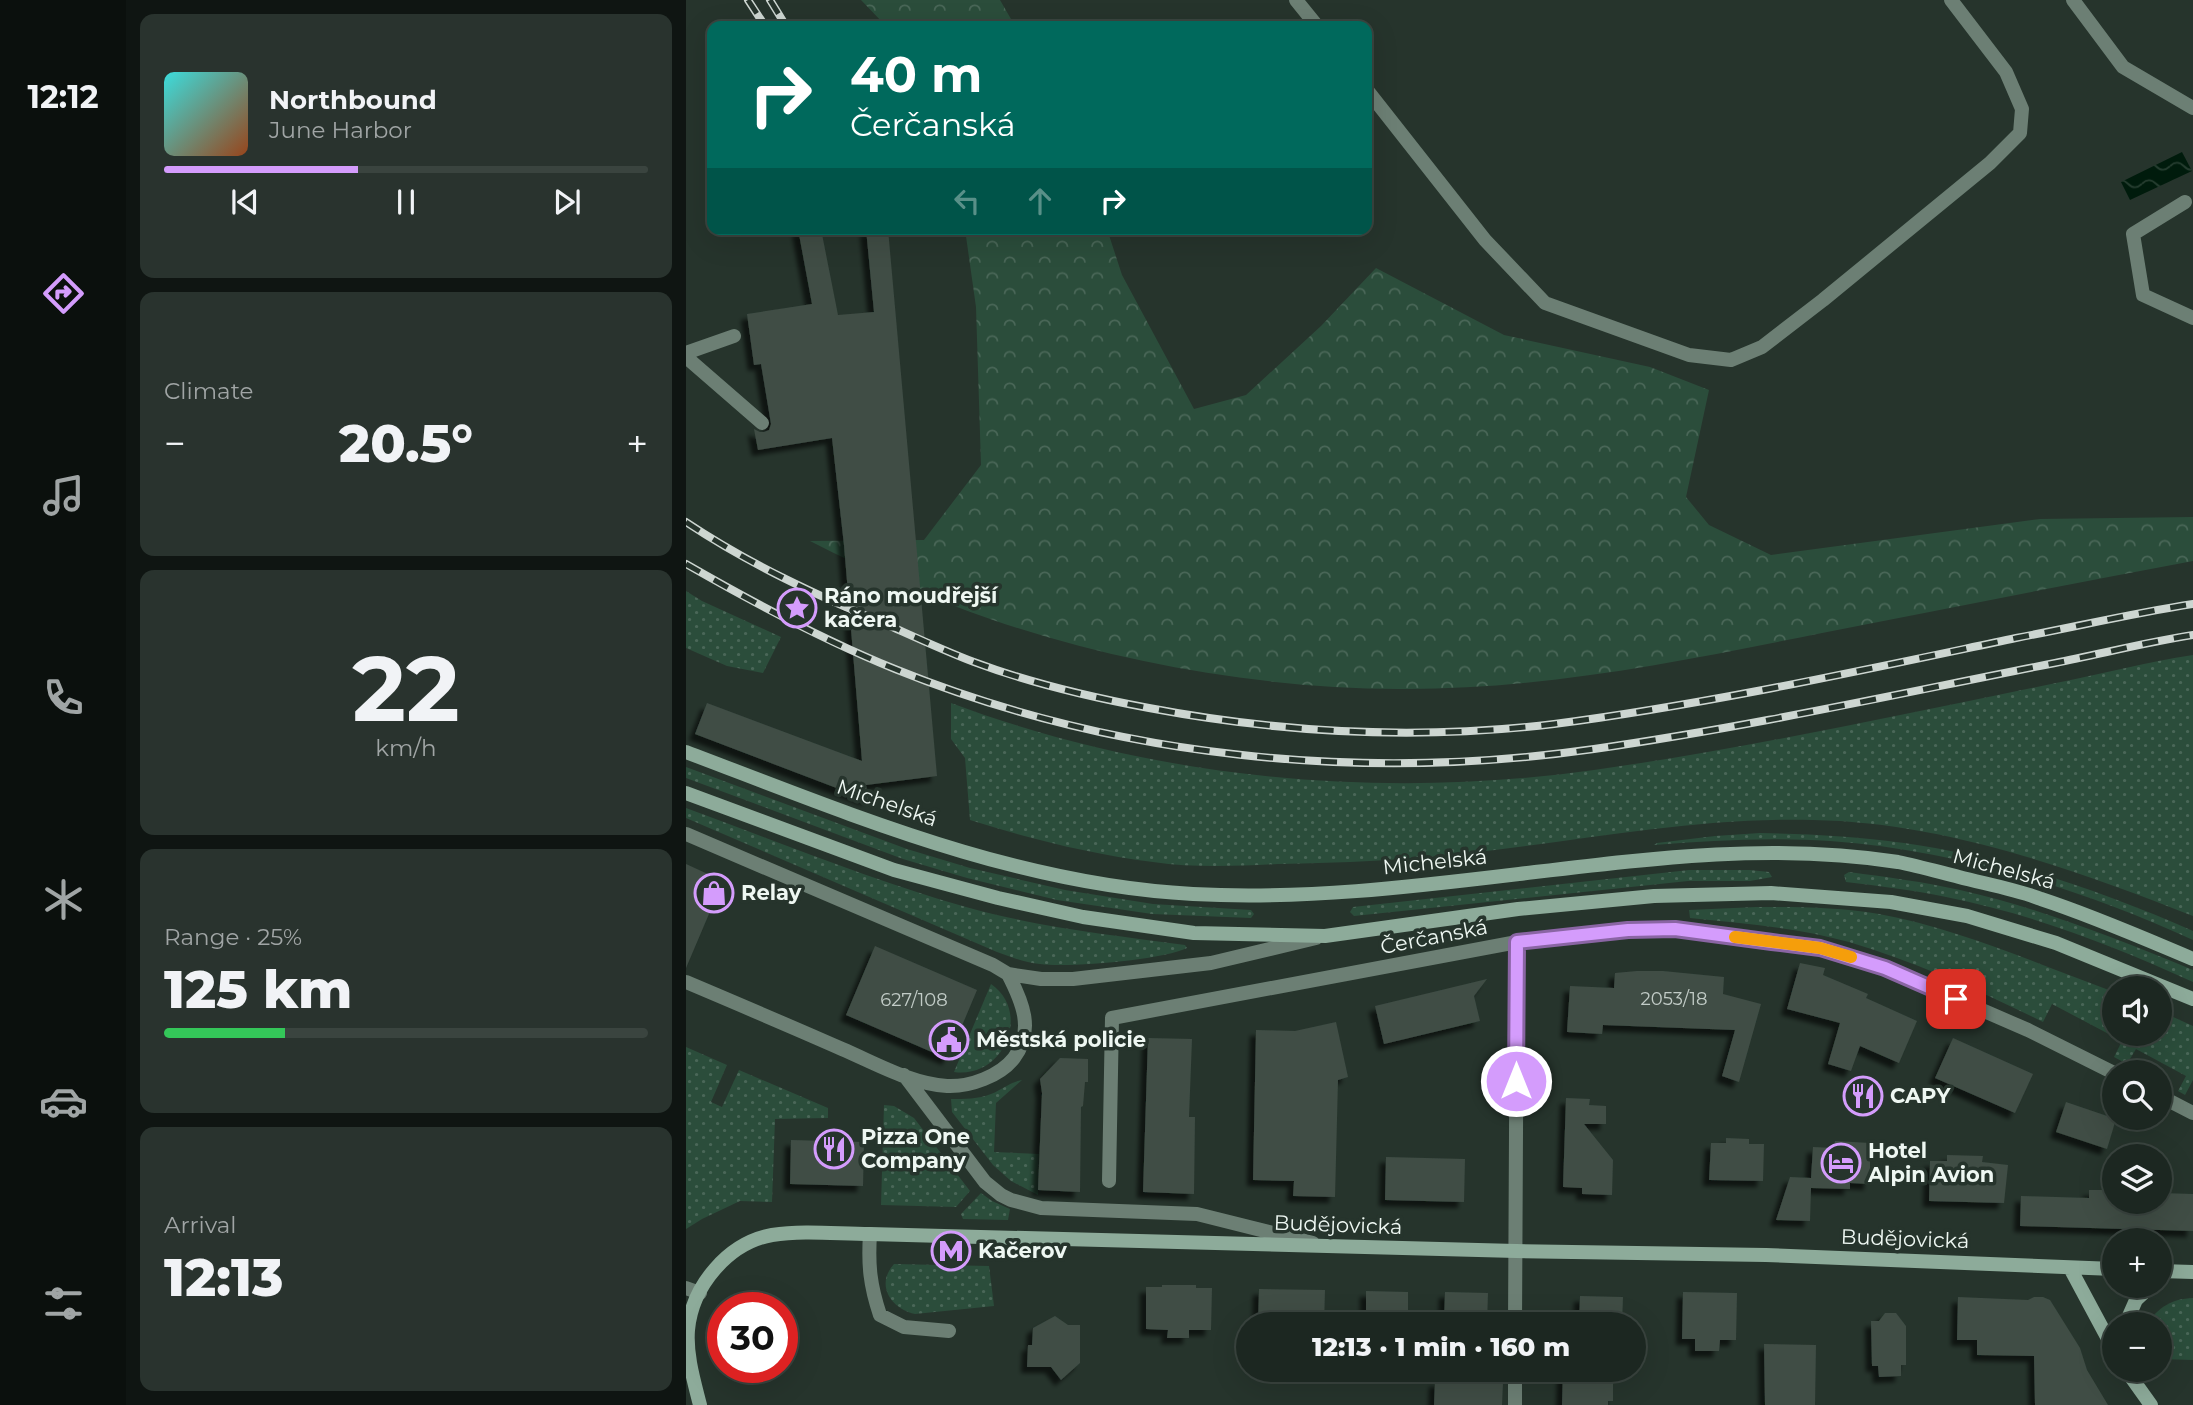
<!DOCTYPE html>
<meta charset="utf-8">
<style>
body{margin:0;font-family:Montserrat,sans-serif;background:#29332e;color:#f1f3f6;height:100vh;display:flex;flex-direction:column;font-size:26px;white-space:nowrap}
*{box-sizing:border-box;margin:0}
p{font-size:23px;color:#a0a5a5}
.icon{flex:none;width:38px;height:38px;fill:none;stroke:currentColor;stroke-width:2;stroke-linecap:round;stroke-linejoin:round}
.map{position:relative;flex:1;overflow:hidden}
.side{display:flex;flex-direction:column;gap:14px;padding:14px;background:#0f1512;width:560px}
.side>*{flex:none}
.banner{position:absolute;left:21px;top:21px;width:665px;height:214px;border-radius:14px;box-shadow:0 7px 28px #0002,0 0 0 2px #3a443f;background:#00695c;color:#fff;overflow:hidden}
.fabs{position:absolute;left:1416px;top:976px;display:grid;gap:14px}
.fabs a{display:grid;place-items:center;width:70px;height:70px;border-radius:50%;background:#1c2721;box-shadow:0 7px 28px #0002,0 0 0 2px #3a443f;font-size:35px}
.speed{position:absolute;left:21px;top:1292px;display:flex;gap:14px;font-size:35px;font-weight:700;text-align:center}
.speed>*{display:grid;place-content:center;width:91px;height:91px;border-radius:50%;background:#1c2721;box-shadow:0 7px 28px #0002,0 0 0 2px #3a443f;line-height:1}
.speed .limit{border:10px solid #d22;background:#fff;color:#111}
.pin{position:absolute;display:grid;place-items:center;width:60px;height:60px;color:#fff;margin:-30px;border-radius:14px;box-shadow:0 4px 10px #0006}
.me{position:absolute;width:77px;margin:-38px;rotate:0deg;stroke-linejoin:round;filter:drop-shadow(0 0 5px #0008)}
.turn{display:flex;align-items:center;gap:24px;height:147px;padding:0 28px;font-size:32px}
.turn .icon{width:91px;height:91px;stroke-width:2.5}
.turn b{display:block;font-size:49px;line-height:60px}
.lanes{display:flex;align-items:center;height:66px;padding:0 28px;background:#0003;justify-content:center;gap:35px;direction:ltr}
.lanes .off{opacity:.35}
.big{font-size:52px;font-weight:800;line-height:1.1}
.side .widget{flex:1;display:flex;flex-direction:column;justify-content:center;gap:10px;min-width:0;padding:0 24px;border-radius:14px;background:#29332e}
.side .dial{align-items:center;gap:0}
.dial b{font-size:91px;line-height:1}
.song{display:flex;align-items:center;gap:21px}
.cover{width:84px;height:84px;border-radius:10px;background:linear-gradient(135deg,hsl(180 70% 55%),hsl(20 70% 35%))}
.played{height:7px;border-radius:4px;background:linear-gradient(90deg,#d49cfc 40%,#3a443f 40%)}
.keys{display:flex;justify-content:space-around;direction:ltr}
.heat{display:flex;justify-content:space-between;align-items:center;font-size:38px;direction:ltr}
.charge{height:10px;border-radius:5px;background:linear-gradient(90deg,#34c759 25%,#3a443f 0)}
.trip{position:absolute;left:550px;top:1312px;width:410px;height:70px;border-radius:35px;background:#1c2721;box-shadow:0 7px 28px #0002,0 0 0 2px #3a443f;font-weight:800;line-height:70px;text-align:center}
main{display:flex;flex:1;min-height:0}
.tabs{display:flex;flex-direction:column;width:126px;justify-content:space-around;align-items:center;background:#0b100d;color:#a0a5a5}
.tabs .icon{width:49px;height:49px}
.tabs .on{color:#d49cfc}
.tabs b{font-size:32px;color:#f1f3f6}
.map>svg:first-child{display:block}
</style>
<main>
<nav class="tabs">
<b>12:12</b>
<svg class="icon on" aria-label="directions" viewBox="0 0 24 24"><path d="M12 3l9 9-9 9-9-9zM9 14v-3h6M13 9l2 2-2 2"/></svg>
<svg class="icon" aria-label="music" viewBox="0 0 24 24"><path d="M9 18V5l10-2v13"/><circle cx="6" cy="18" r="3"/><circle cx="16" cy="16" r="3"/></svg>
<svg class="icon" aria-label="phone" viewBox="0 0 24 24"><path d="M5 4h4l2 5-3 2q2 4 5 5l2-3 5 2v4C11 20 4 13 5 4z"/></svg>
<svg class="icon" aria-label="climate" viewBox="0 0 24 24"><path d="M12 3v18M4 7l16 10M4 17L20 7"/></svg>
<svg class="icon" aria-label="car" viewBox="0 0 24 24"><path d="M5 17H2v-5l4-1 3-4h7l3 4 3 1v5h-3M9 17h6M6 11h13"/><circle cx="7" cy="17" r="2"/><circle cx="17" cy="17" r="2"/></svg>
<svg class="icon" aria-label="filters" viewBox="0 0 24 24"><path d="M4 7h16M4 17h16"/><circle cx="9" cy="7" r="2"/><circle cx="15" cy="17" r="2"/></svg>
</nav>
<section class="side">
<div class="widget">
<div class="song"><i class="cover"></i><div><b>Northbound</b><p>June Harbor</p></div></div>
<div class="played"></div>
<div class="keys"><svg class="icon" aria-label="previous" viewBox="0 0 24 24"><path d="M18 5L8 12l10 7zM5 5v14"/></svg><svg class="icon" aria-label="pause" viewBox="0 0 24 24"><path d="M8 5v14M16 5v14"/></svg><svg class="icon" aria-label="next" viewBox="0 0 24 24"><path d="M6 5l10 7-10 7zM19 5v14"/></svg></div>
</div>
<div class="widget"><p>Climate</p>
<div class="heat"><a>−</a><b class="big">20.5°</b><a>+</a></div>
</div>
<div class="widget dial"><b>22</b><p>km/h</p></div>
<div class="widget"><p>Range · 25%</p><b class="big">125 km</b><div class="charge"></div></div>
<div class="widget"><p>Arrival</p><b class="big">12:13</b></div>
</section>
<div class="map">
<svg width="1507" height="1405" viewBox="0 0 1507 1405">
<defs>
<pattern id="grass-dots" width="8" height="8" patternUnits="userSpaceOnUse" patternTransform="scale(1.75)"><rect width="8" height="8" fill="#2b4d3b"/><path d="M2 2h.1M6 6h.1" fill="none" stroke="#4a6758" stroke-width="1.8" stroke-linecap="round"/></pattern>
<pattern id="forest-crowns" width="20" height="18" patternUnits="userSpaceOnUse" patternTransform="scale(1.75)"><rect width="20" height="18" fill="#2b4d3b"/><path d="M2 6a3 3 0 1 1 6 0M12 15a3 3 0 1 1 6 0" fill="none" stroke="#4a6758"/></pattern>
<pattern id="water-waves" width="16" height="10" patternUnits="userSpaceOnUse" patternTransform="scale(1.75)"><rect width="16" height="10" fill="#001b0c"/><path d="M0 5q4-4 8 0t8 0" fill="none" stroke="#263d30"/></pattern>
<filter id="shadow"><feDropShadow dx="-6" dy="6" stdDeviation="2" flood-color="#0009"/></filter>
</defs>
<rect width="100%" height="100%" fill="#26342c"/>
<path fill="url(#grass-dots)" d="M0,591L16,601L95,637L77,673L41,666L0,648Z
M1507,655V916C1388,869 1256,822 1127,820C1012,817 899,840 785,853C721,860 656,863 592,864C551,866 508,868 467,862C405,854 344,839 284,820L279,758L265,739V703C468,779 693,800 908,770C1064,748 1217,714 1370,683C1416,674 1461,662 1507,655Z
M0,767L221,849L284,868L379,890L467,904L565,910L568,914L565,918L466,914L371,900L281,878L217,859L0,778Z
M0,808C93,842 185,880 280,907C351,927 426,935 499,945L501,948C477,960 382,968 354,964C339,963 325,957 311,952L0,818Z
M1074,833C1122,834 1170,836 1218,843C1317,857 1416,891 1507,931V940C1393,888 1269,850 1144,841C1086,837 1027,840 968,845L971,843L1029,836Z
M1003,870H1064L1083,872L1086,877L1064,881H1002L668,916L664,912L667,907Z
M1163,872C1201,877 1238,882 1274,890C1354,908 1431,939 1507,970V982C1428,946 1346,914 1260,897C1227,890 1193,886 1160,882L1158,875Z
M1070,907C1111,907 1153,907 1193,914C1274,929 1351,964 1428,992V1034H1474V1011L1507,1026V1080L1499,1095L1492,1091L1500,1076L1450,1049L1441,1064L1428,1057L1436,1041L1366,1004L1357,1022C1294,991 1230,962 1163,942C1113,928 1056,923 1004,918L1003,910Z
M305,984C346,1012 318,1079 268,1072Z
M0,1047L41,1065L25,1102L36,1107L53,1070L142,1108V1118L89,1119L86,1202L54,1201L16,1219L0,1229Z
M336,1080L310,1103L308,1152L353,1154L352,1195L325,1181L307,1165L266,1112L265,1099C279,1099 292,1099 305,1094C317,1089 324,1082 336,1080Z
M198,1105L208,1106L228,1118L284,1191L270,1207L195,1205Z
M295,1193L306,1201L324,1209L322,1220L277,1219L275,1214Z
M208,1264L303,1266L308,1306L229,1314C205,1309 189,1285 208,1264Z
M1507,1298V1360L1474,1359V1325H1460C1473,1307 1485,1299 1507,1298Z"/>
<path fill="url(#forest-crowns)" d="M175,0H314L329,26H200Z
M279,229H421L436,275L508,409L560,395L635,326L690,268L818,335L964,367L1023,390L1000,497L1023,525L1085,555L1354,519L1507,517V561C1383,584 1260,609 1136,633C997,661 856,690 713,689C576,688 437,664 307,620C245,599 183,571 124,541L238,540L295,465L290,307Z"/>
<path fill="url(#water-waves)" d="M1496,152L1506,171L1444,200L1435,182Z"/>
<path fill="#3f4d45" filter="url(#shadow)" d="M112,229H135L152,315L188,312L180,229H202L251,776L180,785L182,800L9,734L21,703L176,761L158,545L146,438L72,450L68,429L74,432H78L83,430L85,424L75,364L68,365L61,314L126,304Z
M0,864L37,881L0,968Z
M189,946L291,990L262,1059L160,1015Z
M1114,963L1139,968L1137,975L1182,994L1180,998L1231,1021L1213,1063L1174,1046L1165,1071L1142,1064L1154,1023L1101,1009Z
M951,971H977L1038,977L1037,994L1075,1004L1053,1082L1036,1076L1049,1030L917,1025L916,1034L881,1032L884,986L928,988L929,973Z
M801,979L788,996L794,1021L698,1044L689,1006Z
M650,1022L662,1077L652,1080L649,1197L607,1196L608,1181L567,1180L570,1030L609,1031Z
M462,1038L506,1039L503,1117H509L508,1194L457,1192Z
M1267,1038L1347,1074L1329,1113L1249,1078Z
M374,1058L402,1059V1082H399L397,1106L395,1107L394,1192L352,1190L356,1093L354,1079Z
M880,1098L904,1099L903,1105L920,1106V1124H898L927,1160L926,1195L896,1194V1188L877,1187Z
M1380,1102L1430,1119L1421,1149L1370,1132Z
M1040,1138L1063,1139V1144H1078L1077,1181L1023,1180L1025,1143H1040Z
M105,1140L178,1142L177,1186L104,1184Z
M1149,1141L1184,1143V1184L1164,1183V1189L1125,1188L1124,1221L1090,1220L1104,1177L1125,1178L1127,1147L1148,1148Z
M1261,1155L1297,1156L1296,1162L1322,1165L1318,1203L1243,1201L1244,1161H1261Z
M700,1157L779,1159L778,1202L699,1200Z
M1403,1190H1428V1202H1474V1193L1507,1194V1231L1334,1226L1335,1196L1403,1198Z
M476,1285H510V1288H526L525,1330H503V1338H481L482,1330L460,1329V1287H476Z
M573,1289L639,1290L638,1325H572Z
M680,1291L722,1292V1316L680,1315Z
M759,1292L802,1293L801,1324L758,1322Z
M997,1292L1051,1293L1050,1340H1034L1033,1351H1009V1339H996Z
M894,1296L937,1297L936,1325H893Z
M1272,1297L1342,1300L1348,1297H1357L1364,1300L1394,1348L1401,1370L1422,1405H1349L1348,1356L1291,1355V1340H1271Z
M1199,1313H1210L1220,1326V1365H1215V1376L1193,1377L1192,1366H1186L1185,1321H1193Z
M369,1316L382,1325H394V1363L375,1380L365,1367H341L342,1345H346L347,1328Z
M1078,1344L1130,1345L1129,1405H1079Z
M877,1370H927V1401H922V1405H876Z
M749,1381L817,1383L816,1405H748Z"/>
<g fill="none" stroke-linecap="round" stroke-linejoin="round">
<path stroke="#6c7f74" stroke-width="14" d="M610,0L631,26
M1387,0L1437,67L1507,108
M681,90L799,240L859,303L1003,355L1045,360L1076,347L1137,300L1304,163L1334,133L1336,109L1320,72L1265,0
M1499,202L1447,234L1457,295L1507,318
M0,353L48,336
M0,357L76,423
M0,834L307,965L322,974L355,979H387L525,963L630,938
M0,982C52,1004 104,1026 156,1049C189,1063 225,1084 261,1086C284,1087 314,1076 328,1058C349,1030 336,1001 322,974
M218,1075L299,1182L315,1195L325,1200L355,1208L511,1214L627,1243
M184,1234C182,1265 184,1285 194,1315L218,1327L263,1331"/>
<path stroke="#6c7f74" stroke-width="14" d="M1474,1096L1507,1113
M423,1181L426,1018L831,942L942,930L989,929L1134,948L1199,968L1342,1030L1428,1073
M0,1288L14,1293
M829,1325L831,942
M829,1405V1370"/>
<path stroke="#8dab9a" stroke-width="14" d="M0,752C164,814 330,885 507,894C616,900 725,887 833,874C958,859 1086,842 1212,862C1232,866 1253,872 1273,877C1300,884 1329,889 1355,899C1407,916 1457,938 1507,959
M0,793L208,870L312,898L397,917L508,933L639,936L832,909L968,896L1085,893L1205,902L1281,916L1370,943L1507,999
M1384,1268L1428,1350
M1474,1271L1507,1272
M1439,1325L1450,1300L1465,1286
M1440,1370L1465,1405
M14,1405C8,1381 0,1355 2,1330C6,1286 42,1243 86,1235C118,1230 152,1234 184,1234L830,1251L1080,1255L1428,1269"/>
<defs>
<path id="rail" d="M62,0L79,26
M84,0L100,26
M0,522C63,564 132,596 202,625C231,638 259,651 288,662C344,683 404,697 463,708C596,733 733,740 868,724C1023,704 1177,670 1330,638C1389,627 1448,613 1507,604
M0,564C68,603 137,640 209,669C429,758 675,782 908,749C1063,727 1216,693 1369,663C1415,654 1461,642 1507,635"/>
</defs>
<use href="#rail" stroke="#cdd6d1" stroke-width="8"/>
<use href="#rail" stroke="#26342c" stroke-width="5" stroke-dasharray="16" stroke-linecap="butt"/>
</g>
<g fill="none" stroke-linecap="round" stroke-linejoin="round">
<defs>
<path id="route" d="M830,1081L831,942L942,930L989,929L1086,942L1134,948L1199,968L1270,999"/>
</defs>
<use href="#route" stroke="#8a65a4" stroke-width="18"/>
<use href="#route" stroke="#d49cfc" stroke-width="12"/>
<path stroke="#f59e0b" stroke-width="12" d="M1049,937L1134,948L1165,957"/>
</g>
<defs>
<symbol id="sight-ring" viewBox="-11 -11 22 22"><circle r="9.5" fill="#26342c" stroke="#d49cfc" stroke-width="1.5"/><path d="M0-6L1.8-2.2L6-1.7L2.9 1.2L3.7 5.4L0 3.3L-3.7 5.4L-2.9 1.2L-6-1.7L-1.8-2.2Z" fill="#d49cfc"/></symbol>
<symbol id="shop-ring" viewBox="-11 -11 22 22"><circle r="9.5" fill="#26342c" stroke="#d49cfc" stroke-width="1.5"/><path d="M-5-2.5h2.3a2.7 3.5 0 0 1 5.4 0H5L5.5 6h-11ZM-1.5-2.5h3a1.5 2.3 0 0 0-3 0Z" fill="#d49cfc"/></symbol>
<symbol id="civic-ring" viewBox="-11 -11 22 22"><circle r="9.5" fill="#26342c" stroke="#d49cfc" stroke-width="1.5"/><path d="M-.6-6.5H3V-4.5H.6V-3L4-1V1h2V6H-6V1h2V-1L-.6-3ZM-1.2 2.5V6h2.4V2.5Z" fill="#d49cfc"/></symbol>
<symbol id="restaurant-ring" viewBox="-11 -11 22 22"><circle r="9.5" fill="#26342c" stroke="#d49cfc" stroke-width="1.5"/><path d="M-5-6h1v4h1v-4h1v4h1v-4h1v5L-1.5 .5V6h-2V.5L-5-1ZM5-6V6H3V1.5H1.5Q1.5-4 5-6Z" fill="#d49cfc"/></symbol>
<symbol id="hotel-ring" viewBox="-11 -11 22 22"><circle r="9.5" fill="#26342c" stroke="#d49cfc" stroke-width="1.5"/><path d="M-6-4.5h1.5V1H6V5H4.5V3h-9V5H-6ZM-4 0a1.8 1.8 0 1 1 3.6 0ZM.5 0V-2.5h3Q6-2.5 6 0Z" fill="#d49cfc"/></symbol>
<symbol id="metro-ring" viewBox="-11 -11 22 22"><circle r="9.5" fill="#26342c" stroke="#d49cfc" stroke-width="1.5"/><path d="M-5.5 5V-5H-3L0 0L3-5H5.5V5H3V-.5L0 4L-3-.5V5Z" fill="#d49cfc"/></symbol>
</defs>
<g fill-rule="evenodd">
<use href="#sight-ring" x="89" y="586" width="44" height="44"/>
<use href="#shop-ring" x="6" y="871" width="44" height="44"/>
<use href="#civic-ring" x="241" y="1018" width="44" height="44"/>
<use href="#restaurant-ring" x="1155" y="1074" width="44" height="44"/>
<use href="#restaurant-ring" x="126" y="1127" width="44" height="44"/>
<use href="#hotel-ring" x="1133" y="1141" width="44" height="44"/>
<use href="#metro-ring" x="243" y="1229" width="44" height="44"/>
</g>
<g text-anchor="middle" stroke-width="7" stroke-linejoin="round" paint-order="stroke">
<g font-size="18" fill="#c2ccc7">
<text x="988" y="1005">2053/18</text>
<text x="228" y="1006">627/108</text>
</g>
<g font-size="21" font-weight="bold" fill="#eef7f2" stroke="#26342c" text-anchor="start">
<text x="138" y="603">Ráno moudřejší<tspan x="138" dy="24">kačera</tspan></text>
<text x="55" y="900">Relay</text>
<text x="290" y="1047">Městská policie</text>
<text x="1204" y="1103">CAPY</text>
<text x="175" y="1144">Pizza One<tspan x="175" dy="24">Company</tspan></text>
<text x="1182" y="1158">Hotel<tspan x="1182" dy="24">Alpin Avion</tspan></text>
<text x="292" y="1258">Kačerov</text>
</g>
<g font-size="21" fill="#eef7f2" stroke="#26342c">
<text transform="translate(201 803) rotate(19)" y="7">Michelská</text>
<text transform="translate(749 862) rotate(-6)" y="7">Michelská</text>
<text transform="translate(1318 869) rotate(15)" y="7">Michelská</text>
<text transform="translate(748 937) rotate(-11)" y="7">Čerčanská</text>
<text transform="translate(652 1225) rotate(2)" y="7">Budějovická</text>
<text transform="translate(1219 1239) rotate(2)" y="7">Budějovická</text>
</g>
</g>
</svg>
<div class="fabs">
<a><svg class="icon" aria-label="sound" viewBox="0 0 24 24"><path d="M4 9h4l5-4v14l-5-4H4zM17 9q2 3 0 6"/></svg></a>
<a><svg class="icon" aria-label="search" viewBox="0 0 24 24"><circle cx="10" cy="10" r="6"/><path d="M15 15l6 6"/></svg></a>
<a><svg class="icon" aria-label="layers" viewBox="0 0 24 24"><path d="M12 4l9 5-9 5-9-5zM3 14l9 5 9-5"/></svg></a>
<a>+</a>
<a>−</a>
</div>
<div class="speed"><div class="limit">30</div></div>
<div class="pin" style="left:1270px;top:999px;background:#d93025"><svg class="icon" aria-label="arrive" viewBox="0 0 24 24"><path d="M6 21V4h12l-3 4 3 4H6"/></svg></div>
<svg class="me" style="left:830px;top:1081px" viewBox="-20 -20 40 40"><circle r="17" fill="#d49cfc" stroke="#fff" stroke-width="3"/><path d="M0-11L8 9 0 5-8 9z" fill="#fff"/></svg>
<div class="trip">12:13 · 1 min · 160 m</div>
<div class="banner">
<div class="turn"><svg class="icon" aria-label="right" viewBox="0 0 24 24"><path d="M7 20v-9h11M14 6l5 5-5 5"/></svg><div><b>40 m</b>Čerčanská</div></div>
<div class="lanes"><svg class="icon off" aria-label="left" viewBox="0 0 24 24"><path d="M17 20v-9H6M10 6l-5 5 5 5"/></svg><svg class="icon off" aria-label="ahead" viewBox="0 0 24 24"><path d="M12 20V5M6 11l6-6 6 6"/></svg><svg class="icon" aria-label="right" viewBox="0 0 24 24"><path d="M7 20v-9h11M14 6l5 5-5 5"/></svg></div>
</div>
</div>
</main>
